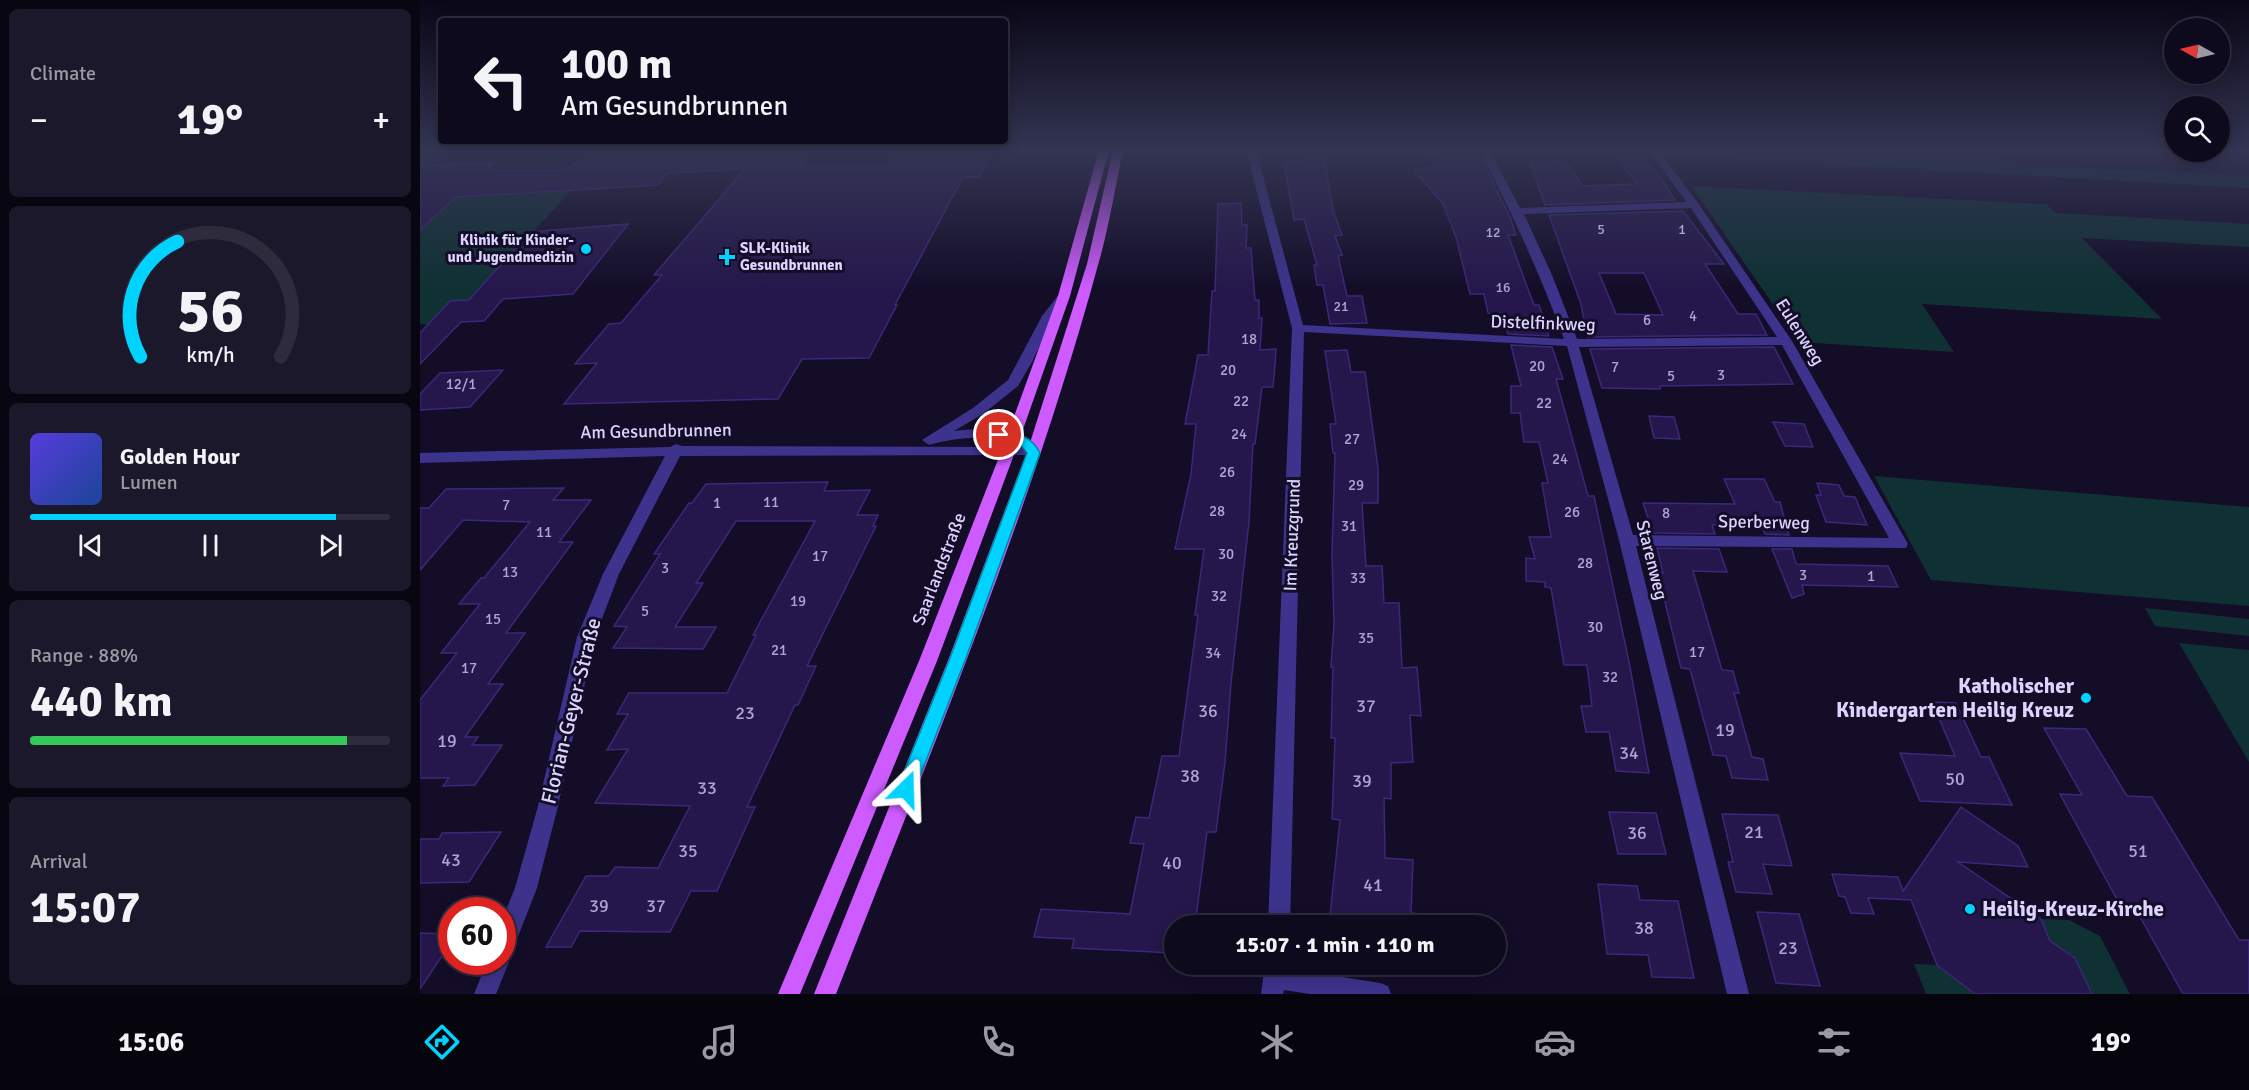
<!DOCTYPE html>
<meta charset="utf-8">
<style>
body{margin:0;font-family:Signika,sans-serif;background:#1c182b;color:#f1f3f6;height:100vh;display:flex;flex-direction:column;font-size:22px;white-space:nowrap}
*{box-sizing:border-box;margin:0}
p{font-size:20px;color:#9b9aa4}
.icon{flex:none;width:33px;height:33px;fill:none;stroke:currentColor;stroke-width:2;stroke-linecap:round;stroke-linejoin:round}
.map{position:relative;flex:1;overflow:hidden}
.details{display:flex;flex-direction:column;gap:9px;padding:9px;background:#080610;width:420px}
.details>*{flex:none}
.guide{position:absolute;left:18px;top:18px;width:570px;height:126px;border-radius:6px;box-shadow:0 3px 15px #0003,0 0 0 2px #2e2b3c;background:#0e0a1e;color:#f1f3f6;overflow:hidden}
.needle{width:39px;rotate:278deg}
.tools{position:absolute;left:1744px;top:18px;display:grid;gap:12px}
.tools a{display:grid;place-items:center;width:66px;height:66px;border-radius:50%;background:#0e0a1e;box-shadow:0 3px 15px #0003,0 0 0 2px #2e2b3c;font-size:30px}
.speed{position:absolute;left:18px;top:897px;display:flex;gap:12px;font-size:30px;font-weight:700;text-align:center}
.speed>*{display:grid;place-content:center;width:78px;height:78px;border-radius:50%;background:#0e0a1e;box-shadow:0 3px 15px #0003,0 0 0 2px #2e2b3c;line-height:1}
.speed .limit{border:9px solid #d22;background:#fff;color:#111}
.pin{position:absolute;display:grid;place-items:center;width:51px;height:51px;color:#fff;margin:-26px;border:3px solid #fff;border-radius:50%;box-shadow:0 2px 6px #0007}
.me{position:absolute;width:66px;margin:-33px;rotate:22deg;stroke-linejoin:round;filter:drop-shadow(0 0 4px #0008)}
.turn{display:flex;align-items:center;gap:21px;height:126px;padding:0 24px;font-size:27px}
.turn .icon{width:78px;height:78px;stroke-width:2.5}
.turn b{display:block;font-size:42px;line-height:51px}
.big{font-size:45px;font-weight:700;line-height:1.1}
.details .tile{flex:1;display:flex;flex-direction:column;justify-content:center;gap:9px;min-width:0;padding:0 21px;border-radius:9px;background:#1c182b}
.details .dial{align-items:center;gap:0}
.dial svg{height:156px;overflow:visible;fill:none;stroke:#2e2b3c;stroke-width:7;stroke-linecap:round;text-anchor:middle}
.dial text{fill:#f1f3f6;stroke:none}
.song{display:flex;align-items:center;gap:18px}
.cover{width:72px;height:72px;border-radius:9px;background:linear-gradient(135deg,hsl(250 70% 55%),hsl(220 70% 35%))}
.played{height:6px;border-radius:3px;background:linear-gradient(90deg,#00d3ff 85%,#2e2b3c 85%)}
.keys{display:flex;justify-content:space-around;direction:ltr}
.heat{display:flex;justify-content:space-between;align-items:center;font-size:33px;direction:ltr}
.charge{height:9px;border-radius:4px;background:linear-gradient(90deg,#34c759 88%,#2e2b3c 0)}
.trip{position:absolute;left:744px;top:915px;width:342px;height:60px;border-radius:30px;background:#0e0a1e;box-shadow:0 3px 15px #0003,0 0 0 2px #2e2b3c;font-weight:700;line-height:60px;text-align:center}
.tabs{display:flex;height:96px;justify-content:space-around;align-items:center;background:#06040c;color:#9b9aa4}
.tabs .icon{width:42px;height:42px}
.tabs .active{color:#00d3ff}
.tabs b{font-size:27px;color:#f1f3f6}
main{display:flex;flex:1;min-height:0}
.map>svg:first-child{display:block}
</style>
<main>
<section class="details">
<div class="tile"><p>Climate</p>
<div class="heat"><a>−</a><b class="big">19°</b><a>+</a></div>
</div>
<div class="tile dial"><svg viewBox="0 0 100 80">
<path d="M14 69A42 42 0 1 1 86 69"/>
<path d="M14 69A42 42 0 0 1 33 10" stroke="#00d3ff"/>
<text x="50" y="56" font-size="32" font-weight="700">56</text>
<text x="50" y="72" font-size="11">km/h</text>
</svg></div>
<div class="tile">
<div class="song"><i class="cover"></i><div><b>Golden Hour</b><p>Lumen</p></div></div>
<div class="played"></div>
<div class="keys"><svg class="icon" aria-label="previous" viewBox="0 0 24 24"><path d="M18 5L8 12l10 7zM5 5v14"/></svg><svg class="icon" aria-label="pause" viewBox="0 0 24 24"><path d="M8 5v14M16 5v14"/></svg><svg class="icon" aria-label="next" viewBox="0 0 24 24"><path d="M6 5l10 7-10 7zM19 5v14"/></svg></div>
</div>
<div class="tile"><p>Range · 88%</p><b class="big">440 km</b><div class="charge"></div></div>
<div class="tile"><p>Arrival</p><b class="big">15:07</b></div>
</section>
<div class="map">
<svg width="1829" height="994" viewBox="0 0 1829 994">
<rect width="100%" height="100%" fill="#130d28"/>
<path fill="#0f3133" d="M13,150L145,153L141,158L38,155L0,165V158Z
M1242,150H1573L1586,164L1829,176V188L1246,155Z
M1271,186L1626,204L1636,213L1829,224V247L1662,238L1742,319L1502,304L1534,352L1379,342Z
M154,188L49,300L30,301L8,325L0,324V230L33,194Z
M1454,476L1829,507V606L1511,580Z
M1725,608L1829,619V636L1735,626Z
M1759,643L1829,650V762Z
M1621,919L1649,920L1680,936L1710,994H1672L1655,958L1630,941Z
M1494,964L1517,965L1555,994H1506Z"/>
<path fill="#25174b" stroke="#3d2779" stroke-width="1.5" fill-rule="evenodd" d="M175,150H391L378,167L467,166L477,150H572L559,177H543L475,305H477L449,358L382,359L358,399L144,404L177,363L155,364L189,324L201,323L242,275H234L325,169L247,173L238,185L36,197L0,230V166L75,162L66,170H146Z
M1057,150L1090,217L1096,235H1088L1114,305H1119L1129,336L1088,334L1082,313H1068L1064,294H1050L1036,237L1023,204L994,170L1015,167L1008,153Z
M1220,155L1241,178L1255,200L1125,205L1110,163L1145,161L1163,186L1217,184L1196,156Z
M904,157L913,210L922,235L915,236L922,255L918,256L927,296H942L947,323L910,324L903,285H897L894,265H897L884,219L874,220L864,163Z
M821,203L822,225H827L826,248H831L835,300H839V318H842L840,350L856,349L855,365L853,387H842L835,444H833L829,522L811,683L805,762L796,832H787L775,926H754V953L652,948L654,939L614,937L621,909L710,914L724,844L710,843L716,817L729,818L742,756H759L778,615H775L784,549H755L771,474L776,424H765L778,355H788L792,291H795L798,204Z
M1263,211L1304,264H1285L1318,314H1336L1347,335L1167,337L1161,304L1129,215ZM1179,273H1224L1243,315L1196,314Z
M208,224L153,294L83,299L64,321L41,322L0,364V333L30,301L49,300L110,232Z
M1091,345L1132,347L1143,379H1136L1168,496H1174L1210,667L1229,773L1196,771L1189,732H1166L1161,706H1172L1167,665H1144L1131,588L1125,587V582L1106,581V558L1115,559L1109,537H1131L1122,483H1128L1119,442H1104L1100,413H1091V386H1101Z
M1354,347L1373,384L1240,386V389L1182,388L1170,349Z
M927,350L931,372H945L958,468V503H942L946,566H962L964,603H979L982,668L997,667L1001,716L990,715L993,762L971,763V799L964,798L965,858L993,860L991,913L1000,914L999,926H964L965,920L910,916L920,820L912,819L915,738H911L913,667H911L914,624L912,553L915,453H913L910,424H916L905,351Z
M83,370L50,407L0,410V394L20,373Z
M1229,416L1254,417L1260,439L1234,438Z
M1353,422L1384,424L1393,447L1365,446Z
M1304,479H1344L1355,502H1360L1369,535L1345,534L1341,525H1292L1295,534L1233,533L1223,503L1315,504Z
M408,482L404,491L450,490L437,515H458L453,526H456L387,666H396L378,705H375L327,807H335L297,891H271L250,932L160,931L151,947H126L166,876H189L195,867L238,868L270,806L175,803L208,749L187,750L208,714H197L209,693H307L336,635H333L395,521H316L276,583H283L255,627H296L283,649L193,648L207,627L194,626L240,554H234L269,503H272L286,484Z
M1397,483L1419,485L1424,496L1435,497L1447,525L1406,522L1396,495H1401Z
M144,488L133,500H171L139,542H153L86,633H105L68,684H83L45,737H58L52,745H82L55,785L23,786L29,778H0V700L37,653H21L60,604H39L61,578H64L110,522L43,520L0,570V508H9L26,489Z
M1237,548L1299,549L1307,572L1273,571L1302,670L1313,671L1319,693H1314L1332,757L1343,759L1348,780L1312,778L1306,756L1293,755L1270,669L1261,668L1238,573H1243Z
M1352,549H1372L1376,564L1468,566L1478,587L1382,585L1384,594L1372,598Z
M1512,702L1536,703L1561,757H1569L1592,805L1500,801L1480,753L1535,756Z
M1624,728L1666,729L1707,796L1732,797L1819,940H1829V994H1763L1714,906L1700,905L1640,794L1662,795Z
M1541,807L1598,846L1608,867L1538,862L1621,919L1630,941L1655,958L1672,994H1555L1517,965L1491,900L1448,898L1454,914L1431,913L1425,897L1419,896L1412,874L1478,877L1483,891Z
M1189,812L1236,813L1246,854H1198Z
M1302,814L1358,815L1372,866L1343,864L1352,894L1316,892L1308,862H1313Z
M81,832L49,882L0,883V839H19L22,833Z
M1178,884L1217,886L1220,900L1258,901L1274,978L1232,977L1228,955L1187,954Z
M1337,912L1379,914L1400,986L1356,983Z
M0,933L32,934V941L0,989Z"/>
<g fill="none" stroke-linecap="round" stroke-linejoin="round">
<path fill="#3d338c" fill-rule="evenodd" d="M826,150H836L883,325L1144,339C1120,274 1092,212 1059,150H1069L1100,208L1267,202L1228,150H1238L1278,203L1372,341L1488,544L1486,548L1216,546L1329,994H1307L1199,540L1147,346L884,332L870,926H848L872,328ZM1271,208L1357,337L1157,339L1132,275L1104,214ZM1362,345L1469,538L1213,535L1159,347Z
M644,292L650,296L634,317L612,362L598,386L563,414L534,431C563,428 603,426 621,452L619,455L260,456L199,574L175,637L138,806L117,888L90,957L87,958L89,962L76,994H54L67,962H82V920L95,888L118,806L157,637L183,574L245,456L0,463V453L250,447L256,444L262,446L601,447C574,433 537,437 509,445L502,440L553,408L588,380L622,316L640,293Z
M845,964H867V968L960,983L968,986L971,994H890L864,990L863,994H841Z"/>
<path fill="#cd5bff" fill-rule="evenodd" d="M679,150H689L650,296L595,452L517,661L380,994H358L499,661L581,452L638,296Z
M693,150H703C695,188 689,228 678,265C610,514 510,754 416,994H394L529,658L607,452L667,264Z"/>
</g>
<linearGradient id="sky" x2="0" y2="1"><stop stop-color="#0a0716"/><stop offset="0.52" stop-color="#333553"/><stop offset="1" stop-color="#333553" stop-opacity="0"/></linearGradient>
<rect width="1829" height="289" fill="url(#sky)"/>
<path fill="#00d3ff" stroke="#0089a6" stroke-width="1.5" d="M579,430C597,434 611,435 620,453L546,658L495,789L492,795L486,797L480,795L477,789L530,658L607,453L599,443L574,437L572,435L574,432Z"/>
<g fill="#00d3ff" stroke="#130d28" stroke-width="2">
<circle cx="166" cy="249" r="6"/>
<path d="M304 248h6v6h6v6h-6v6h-6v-6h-6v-6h6z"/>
<circle cx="1666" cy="698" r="6"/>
<circle cx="1550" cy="909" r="6"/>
</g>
<g text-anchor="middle" stroke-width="6" stroke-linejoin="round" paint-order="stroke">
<g font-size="14" fill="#aea5d2">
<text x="1181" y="234">5</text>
<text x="1262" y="234">1</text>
<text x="1073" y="237">12</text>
<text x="1083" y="292">16</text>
<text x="921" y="311">21</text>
</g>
<g font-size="15" font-weight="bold" fill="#dcd4ff" stroke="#130d28" text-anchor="end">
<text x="154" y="245">Klinik für Kinder-<tspan x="154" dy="17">und Jugendmedizin</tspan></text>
<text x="320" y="253" text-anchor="start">SLK-Klinik<tspan x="320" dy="17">Gesundbrunnen</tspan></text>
</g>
<g font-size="15" fill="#aea5d2">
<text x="1273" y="321">4</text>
<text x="1227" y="325">6</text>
<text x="829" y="344">18</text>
<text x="1117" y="371">20</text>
<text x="1195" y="372">7</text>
<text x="808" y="375">20</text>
<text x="1301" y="380">3</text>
<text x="1251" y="381">5</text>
<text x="41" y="389">12/1</text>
<text x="821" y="406">22</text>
<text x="1124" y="408">22</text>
<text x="819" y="439">24</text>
<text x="932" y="444">27</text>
<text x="1140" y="464">24</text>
<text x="807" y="477">26</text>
<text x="936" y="490">29</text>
<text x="351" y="507">11</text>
<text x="297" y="508">1</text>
<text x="86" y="510">7</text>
<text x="797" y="516">28</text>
<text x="1152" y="517">26</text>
<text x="1246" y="518">8</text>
<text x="929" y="531">31</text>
<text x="124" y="537">11</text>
<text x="806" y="559">30</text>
<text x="400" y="561">17</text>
<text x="1165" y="568">28</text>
<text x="245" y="573">3</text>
<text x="90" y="577">13</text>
<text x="1383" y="580">3</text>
<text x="1451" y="581">1</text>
<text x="938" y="583">33</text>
<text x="799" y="601">32</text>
<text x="378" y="606">19</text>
<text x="225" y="616">5</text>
<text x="73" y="624">15</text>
<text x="1175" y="632">30</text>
<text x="946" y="643">35</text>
<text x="359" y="655">21</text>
<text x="1277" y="657">17</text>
<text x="793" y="658">34</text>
<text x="49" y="673">17</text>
<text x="1190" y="682">32</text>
</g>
<g font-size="18" fill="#dcd4ff" stroke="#130d28">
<text transform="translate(1123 323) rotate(2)" y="6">Distelfinkweg</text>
<text transform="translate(1380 332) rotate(58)" y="6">Eulenweg</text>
<text transform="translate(236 431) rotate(-1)" y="6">Am Gesundbrunnen</text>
<text transform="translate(1344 522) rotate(1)" y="6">Sperberweg</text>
<text transform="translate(872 535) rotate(-88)" y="6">Im Kreuzgrund</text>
<text transform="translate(1232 560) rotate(76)" y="6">Starenweg</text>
<text transform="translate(519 569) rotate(-69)" y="6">Saarlandstraße</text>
</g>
<g font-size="18" fill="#aea5d2">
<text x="946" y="712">37</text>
<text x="788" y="717">36</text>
<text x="325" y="719">23</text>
<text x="1305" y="736">19</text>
<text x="27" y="747">19</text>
<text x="1209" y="759">34</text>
<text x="770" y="782">38</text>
<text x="1535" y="785">50</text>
<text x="942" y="787">39</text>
<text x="287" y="794">33</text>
<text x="1334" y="838">21</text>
<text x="1217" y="839">36</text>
<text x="268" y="857">35</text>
<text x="1718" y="857">51</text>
<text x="31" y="866">43</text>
<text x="752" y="869">40</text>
<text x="953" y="891">41</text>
<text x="179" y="912">39</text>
<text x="236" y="912">37</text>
<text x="1224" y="934">38</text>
<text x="1368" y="954">23</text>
</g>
<g font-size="21" font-weight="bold" fill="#dcd4ff" stroke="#130d28" text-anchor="end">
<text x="1654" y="693">Katholischer<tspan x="1654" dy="24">Kindergarten Heilig Kreuz</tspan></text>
<text x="1562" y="916" text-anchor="start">Heilig-Kreuz-Kirche</text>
</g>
<g font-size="21" fill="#dcd4ff" stroke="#130d28">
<text transform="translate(151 711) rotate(-76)" y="7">Florian-Geyer-Straße</text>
</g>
</g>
</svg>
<div class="tools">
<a><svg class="needle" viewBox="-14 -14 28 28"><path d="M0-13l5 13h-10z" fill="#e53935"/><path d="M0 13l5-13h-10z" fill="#9b9aa4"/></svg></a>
<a><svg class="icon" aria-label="search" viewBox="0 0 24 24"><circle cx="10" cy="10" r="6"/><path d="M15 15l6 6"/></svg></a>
</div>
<div class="speed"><div class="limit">60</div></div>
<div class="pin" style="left:579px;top:435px;background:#d93025"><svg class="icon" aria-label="arrive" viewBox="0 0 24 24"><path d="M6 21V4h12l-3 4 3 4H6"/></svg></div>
<svg class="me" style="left:486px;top:789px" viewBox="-20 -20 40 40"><path d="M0-17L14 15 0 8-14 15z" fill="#00d3ff" stroke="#fff" stroke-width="4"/></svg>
<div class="trip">15:07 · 1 min · 110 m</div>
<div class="guide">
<div class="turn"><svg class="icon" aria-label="left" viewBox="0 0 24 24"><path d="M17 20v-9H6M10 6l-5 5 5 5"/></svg><div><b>100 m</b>Am Gesundbrunnen</div></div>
</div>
</div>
</main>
<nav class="tabs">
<b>15:06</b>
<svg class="icon active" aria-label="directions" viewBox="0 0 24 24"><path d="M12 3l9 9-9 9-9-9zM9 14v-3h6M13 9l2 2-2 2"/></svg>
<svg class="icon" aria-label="music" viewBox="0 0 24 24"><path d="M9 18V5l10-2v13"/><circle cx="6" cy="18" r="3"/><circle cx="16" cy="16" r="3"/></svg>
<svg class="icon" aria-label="phone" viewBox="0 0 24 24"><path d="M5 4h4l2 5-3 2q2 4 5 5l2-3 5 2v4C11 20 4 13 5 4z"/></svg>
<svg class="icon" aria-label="climate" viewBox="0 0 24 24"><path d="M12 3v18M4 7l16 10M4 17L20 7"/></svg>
<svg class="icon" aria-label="car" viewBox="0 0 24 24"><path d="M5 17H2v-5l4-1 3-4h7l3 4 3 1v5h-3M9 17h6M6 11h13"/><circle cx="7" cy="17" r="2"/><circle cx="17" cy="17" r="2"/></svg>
<svg class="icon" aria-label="filters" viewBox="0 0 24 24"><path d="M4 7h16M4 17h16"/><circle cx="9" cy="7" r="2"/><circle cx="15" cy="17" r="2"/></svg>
<b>19°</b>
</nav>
